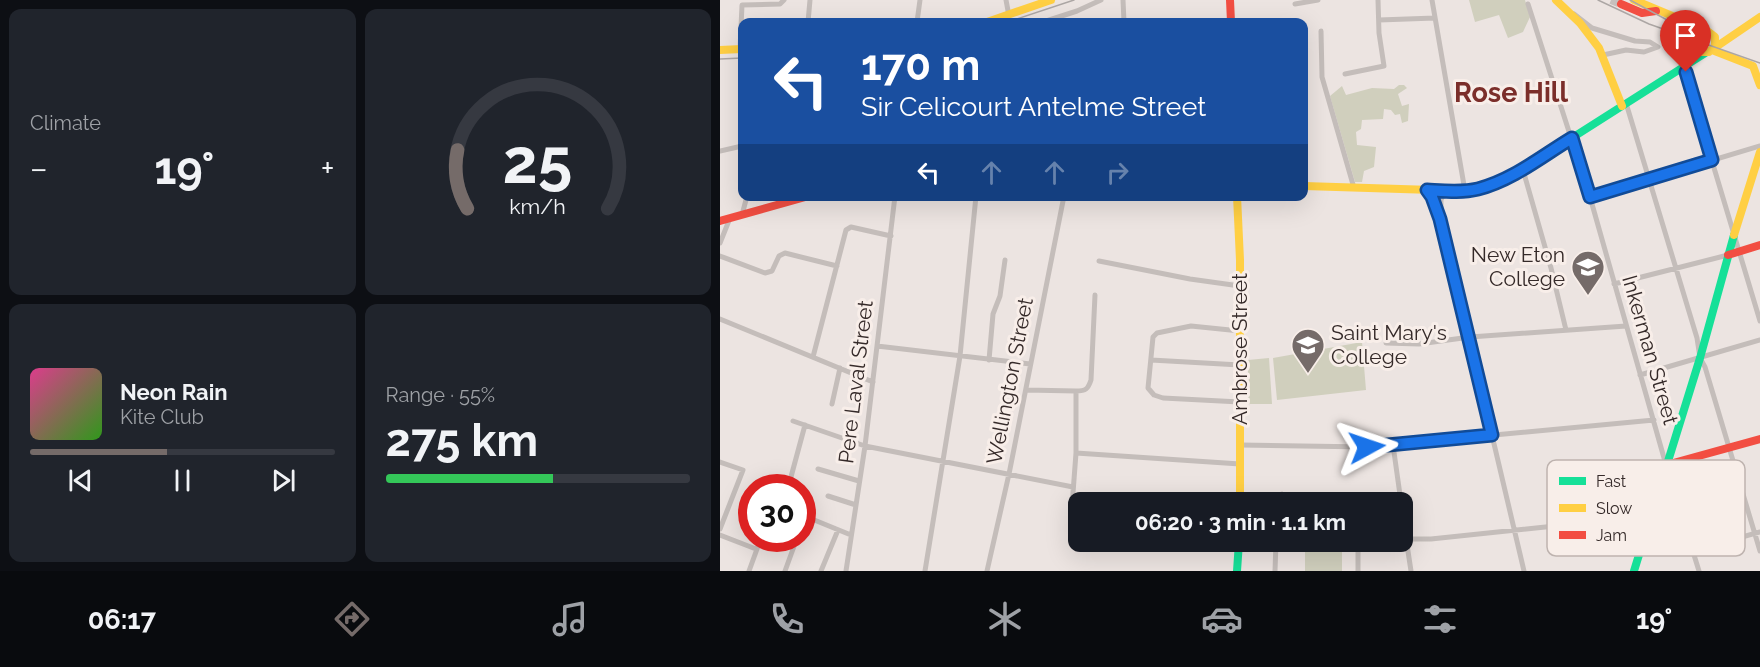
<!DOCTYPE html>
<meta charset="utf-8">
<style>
body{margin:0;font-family:Raleway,sans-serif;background:#20242c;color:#f1f3f6;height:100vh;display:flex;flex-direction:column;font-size:22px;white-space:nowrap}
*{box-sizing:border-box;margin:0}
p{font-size:20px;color:#9ea1a6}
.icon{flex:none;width:33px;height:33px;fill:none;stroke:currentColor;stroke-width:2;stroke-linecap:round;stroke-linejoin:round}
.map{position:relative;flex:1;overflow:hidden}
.sheet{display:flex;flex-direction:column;gap:9px;padding:9px;background:#0d0f14;width:720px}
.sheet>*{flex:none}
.top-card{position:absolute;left:18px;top:18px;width:570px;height:183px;border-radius:12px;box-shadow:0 6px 24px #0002;background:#1a4fa0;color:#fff;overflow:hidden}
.speed{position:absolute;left:18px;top:474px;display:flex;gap:12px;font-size:30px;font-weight:700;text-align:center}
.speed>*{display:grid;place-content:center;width:78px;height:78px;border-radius:50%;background:#171b24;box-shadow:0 6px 24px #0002;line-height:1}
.speed .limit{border:9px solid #d22;background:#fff;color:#111}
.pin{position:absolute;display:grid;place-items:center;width:51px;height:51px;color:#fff;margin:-62px -26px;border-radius:50% 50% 50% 0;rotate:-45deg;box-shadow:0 0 6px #0007}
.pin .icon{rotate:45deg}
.me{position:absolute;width:66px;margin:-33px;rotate:85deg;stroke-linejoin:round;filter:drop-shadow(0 0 4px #0008)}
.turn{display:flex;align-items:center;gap:21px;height:126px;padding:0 24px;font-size:27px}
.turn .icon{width:78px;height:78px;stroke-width:2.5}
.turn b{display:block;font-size:42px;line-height:51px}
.lanes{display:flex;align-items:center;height:57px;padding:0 24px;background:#0003;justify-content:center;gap:30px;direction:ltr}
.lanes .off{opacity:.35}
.big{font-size:45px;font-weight:700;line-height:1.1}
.sheet .tile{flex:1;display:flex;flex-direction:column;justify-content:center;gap:9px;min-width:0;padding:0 21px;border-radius:12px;background:#20242c}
.sheet .dial{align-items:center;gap:0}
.dial svg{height:156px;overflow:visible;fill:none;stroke:#363941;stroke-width:7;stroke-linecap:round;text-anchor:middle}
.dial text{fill:#f1f3f6;stroke:none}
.song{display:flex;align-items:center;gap:18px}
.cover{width:72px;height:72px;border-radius:9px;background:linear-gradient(135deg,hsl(330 70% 55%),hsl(110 70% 35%))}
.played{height:6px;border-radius:3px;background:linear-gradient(90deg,#756b69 45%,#363941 45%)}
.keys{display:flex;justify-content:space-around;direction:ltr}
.heat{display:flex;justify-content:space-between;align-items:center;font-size:33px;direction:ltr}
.charge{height:9px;border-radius:4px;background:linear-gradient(90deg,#34c759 55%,#363941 0)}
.sheet .tiles{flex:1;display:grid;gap:9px;grid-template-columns:repeat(2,1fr)}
.trip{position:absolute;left:348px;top:492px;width:345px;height:60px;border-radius:12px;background:#171b24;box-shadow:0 6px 24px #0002;font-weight:700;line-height:60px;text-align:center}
.tabs{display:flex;height:96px;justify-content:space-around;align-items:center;background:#090b0e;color:#9ea1a6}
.tabs .icon{width:42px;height:42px}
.tabs .active{color:#756b69}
.tabs b{font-size:27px;color:#f1f3f6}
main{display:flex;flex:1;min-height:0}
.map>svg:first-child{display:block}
</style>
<main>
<section class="sheet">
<div class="tiles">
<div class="tile"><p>Climate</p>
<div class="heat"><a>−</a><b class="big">19°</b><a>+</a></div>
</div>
<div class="tile dial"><svg viewBox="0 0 100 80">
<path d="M14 69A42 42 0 1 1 86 69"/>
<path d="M14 69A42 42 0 0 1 9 39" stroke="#756b69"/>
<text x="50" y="56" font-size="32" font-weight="700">25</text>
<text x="50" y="72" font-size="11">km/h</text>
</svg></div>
<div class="tile">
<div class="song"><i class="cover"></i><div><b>Neon Rain</b><p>Kite Club</p></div></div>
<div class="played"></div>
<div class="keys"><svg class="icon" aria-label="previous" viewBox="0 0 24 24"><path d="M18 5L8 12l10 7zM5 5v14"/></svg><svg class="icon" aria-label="pause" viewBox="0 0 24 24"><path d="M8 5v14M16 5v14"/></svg><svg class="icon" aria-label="next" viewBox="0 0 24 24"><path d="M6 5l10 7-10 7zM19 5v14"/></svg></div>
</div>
<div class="tile"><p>Range · 55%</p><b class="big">275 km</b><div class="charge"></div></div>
</div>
</section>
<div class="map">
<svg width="1040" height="571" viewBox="0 0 1040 571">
<rect width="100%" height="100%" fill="#ece4e1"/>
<path fill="#d0cfbd" d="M749,0H805L810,17L803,32L788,38L779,15L755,22Z
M679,85H684L687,88L678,94L682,106L689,104L688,121L682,123L680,114L675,115L671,110L664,109L663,119L642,120L641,129L636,132L637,145L656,147L654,167L644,171L642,182H635L610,96L622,86L626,95L652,88L674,89Z
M642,342L646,390L557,400L553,358Z
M549,358L552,404H528V360Z
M585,542H622V571H585Z"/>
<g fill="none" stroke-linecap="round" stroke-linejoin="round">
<path stroke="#c7bfbc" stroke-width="8" stroke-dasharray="8 4" stroke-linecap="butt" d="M891,0L901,4"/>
<path stroke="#c4bdba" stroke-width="5" d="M286,0L289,16
M403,0L404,22
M712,0L745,191
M575,4L598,0
M808,4L870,197L946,465L979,571
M854,14L872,28L915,41L930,42L938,47L924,52L906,50L883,55
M659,20L715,18
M88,22L90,0
M197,22L200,0
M323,22L357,11L381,0
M601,31L602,77L634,188
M20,49L22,5L60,4L64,0
M964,68L1040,321
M625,74L664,66L659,33L658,0
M906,103L977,338L980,358L985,367L1040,551
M0,151L22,146
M803,170L831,268L846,330
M707,190L712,197L721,219L804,571
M870,197L1040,146
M22,215L27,196
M721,215V200L725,191
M0,243L10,218
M0,256L45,273L52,271L59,256L65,253L117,266
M379,261L470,279L520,286
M894,284L1008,255
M0,319L153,382
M666,343L699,344L750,337L906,326
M157,346L310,364
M93,357L126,230L131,227L171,236
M269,360L273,314L280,296L285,260
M431,360L520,365
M920,375L1040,340
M306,390L356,391C366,391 368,389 371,380L375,295
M356,391V453L352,506L358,512
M520,402L443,398L434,395L428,388L433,337L437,333L471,326L520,331
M112,404L120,368
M73,421L145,446L353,487
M520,445L647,447L934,420
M673,445L681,502
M356,453L520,464
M0,462L23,470L0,529
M98,469L139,481
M68,488L85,425
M108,496L136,505
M561,502L562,494
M682,512L691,571
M82,515L131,535
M0,535L36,549
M682,539H711L930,516
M638,542V571
M973,551L1040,532
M29,571L41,538
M65,571L77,538
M101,571L118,530
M126,571L145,446L175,196
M205,571L240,356L256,196
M267,571L289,474L344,196
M555,571L556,542"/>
<path stroke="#16e098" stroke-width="8" d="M811,164L987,52
M517,571L519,542
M914,571L980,358L1014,235"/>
<path stroke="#ffcf43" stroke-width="8" d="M836,0L860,23L879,48L902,106
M914,0L986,30
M267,22L331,0
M993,49L1040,17
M0,50L22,49
M992,50L1033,66L1040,85
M967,64L976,33L986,30L995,37V46L989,52H979L974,46
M584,186L745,191C768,186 792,178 811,164
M517,196L520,260V502
M1014,235L1040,152"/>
<path stroke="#f24e42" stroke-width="8" d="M510,0L511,22
M901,4L922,13L936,11
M0,221L89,196
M1008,255L1040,245
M946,465L1040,439"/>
<path stroke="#aca6a4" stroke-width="1.5" d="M878,0L929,24L1040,63
M910,0L964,29
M288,22L354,0
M0,59L22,58"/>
</g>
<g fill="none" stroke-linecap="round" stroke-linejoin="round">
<defs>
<path id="route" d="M647,447L772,435L720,219L712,197L707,190C724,191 742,193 758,189C793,180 822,156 852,138L870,197L992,160L966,72"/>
</defs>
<use href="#route" stroke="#114b97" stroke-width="15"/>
<use href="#route" stroke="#1a73e8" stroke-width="10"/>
</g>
<defs>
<symbol id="university-pin" viewBox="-11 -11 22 30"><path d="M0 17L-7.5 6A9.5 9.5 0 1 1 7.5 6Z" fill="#756b69" stroke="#f8eee9"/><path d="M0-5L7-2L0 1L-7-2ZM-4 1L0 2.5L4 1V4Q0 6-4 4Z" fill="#fff"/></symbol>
<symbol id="school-pin" viewBox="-11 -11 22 30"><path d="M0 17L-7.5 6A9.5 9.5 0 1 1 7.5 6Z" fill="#756b69" stroke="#f8eee9"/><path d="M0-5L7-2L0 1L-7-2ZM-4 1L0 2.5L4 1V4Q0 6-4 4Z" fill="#fff"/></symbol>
</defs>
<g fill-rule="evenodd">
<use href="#university-pin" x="849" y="248" width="38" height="52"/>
<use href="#school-pin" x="569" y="326" width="38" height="52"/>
</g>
<g text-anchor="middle" stroke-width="6" stroke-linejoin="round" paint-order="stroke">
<g font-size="21" fill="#352a29" stroke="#f8eee9" text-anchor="end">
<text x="845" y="262">New Eton<tspan x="845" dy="24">College</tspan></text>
<text x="611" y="340" text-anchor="start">Saint Mary's<tspan x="611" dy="24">College</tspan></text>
</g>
<g font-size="21" fill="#352a29" stroke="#f8eee9">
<text transform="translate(520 349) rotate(-90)" y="7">Ambrose Street</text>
<text transform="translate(930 350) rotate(74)" y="7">Inkerman Street</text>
<text transform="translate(290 381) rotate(-79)" y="7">Wellington Street</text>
<text transform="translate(136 382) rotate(-83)" y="7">Pere Laval Street</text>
</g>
<g font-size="27" font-weight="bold" fill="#7b2e2a" stroke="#f8eee9">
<text x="791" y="102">Rose Hill</text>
</g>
</g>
<rect x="827" y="460" width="198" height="96" rx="9" fill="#f8eee9" stroke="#beb3af" stroke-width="1.5"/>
<rect x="839" y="477" width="27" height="8" fill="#16e098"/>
<rect x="839" y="504" width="27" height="8" fill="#ffcf43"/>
<rect x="839" y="531" width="27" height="8" fill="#f24e42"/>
<g font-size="16" fill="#352a29">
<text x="876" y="487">Fast</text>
<text x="876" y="514">Slow</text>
<text x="876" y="541">Jam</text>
</g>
</svg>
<div class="speed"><div class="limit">30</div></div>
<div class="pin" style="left:966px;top:72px;background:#d93025"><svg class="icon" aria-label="arrive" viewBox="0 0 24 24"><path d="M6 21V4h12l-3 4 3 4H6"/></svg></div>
<svg class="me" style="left:647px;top:447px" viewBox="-20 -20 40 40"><path d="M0-17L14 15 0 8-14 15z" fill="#1a73e8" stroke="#fff" stroke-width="4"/></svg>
<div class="trip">06:20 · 3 min · 1.1 km</div>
<div class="top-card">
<div class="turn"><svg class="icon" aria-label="left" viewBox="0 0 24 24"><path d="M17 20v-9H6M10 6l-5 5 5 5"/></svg><div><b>170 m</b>Sir Celicourt Antelme Street</div></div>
<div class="lanes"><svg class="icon" aria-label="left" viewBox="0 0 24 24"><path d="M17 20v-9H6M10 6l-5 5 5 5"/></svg><svg class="icon off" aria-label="ahead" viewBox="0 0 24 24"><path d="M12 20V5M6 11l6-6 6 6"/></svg><svg class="icon off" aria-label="ahead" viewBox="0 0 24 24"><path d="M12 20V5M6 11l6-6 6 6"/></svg><svg class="icon off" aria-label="right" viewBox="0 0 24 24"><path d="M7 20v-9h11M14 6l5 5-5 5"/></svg></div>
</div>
</div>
</main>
<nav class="tabs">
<b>06:17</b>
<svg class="icon active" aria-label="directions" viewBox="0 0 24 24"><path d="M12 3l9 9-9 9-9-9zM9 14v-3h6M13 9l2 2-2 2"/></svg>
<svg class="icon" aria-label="music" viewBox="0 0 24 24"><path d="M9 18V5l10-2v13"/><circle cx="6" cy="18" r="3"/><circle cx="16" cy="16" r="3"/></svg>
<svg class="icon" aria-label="phone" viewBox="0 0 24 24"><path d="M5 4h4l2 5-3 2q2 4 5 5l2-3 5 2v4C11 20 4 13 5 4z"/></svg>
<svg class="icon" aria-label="climate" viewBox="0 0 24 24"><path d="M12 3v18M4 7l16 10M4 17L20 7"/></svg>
<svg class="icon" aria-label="car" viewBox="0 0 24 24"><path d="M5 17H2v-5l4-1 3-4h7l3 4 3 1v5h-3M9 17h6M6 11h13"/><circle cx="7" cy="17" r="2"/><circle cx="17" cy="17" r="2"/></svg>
<svg class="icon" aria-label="filters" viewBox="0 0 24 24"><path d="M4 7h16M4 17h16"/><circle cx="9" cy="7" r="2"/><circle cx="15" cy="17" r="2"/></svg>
<b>19°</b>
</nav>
